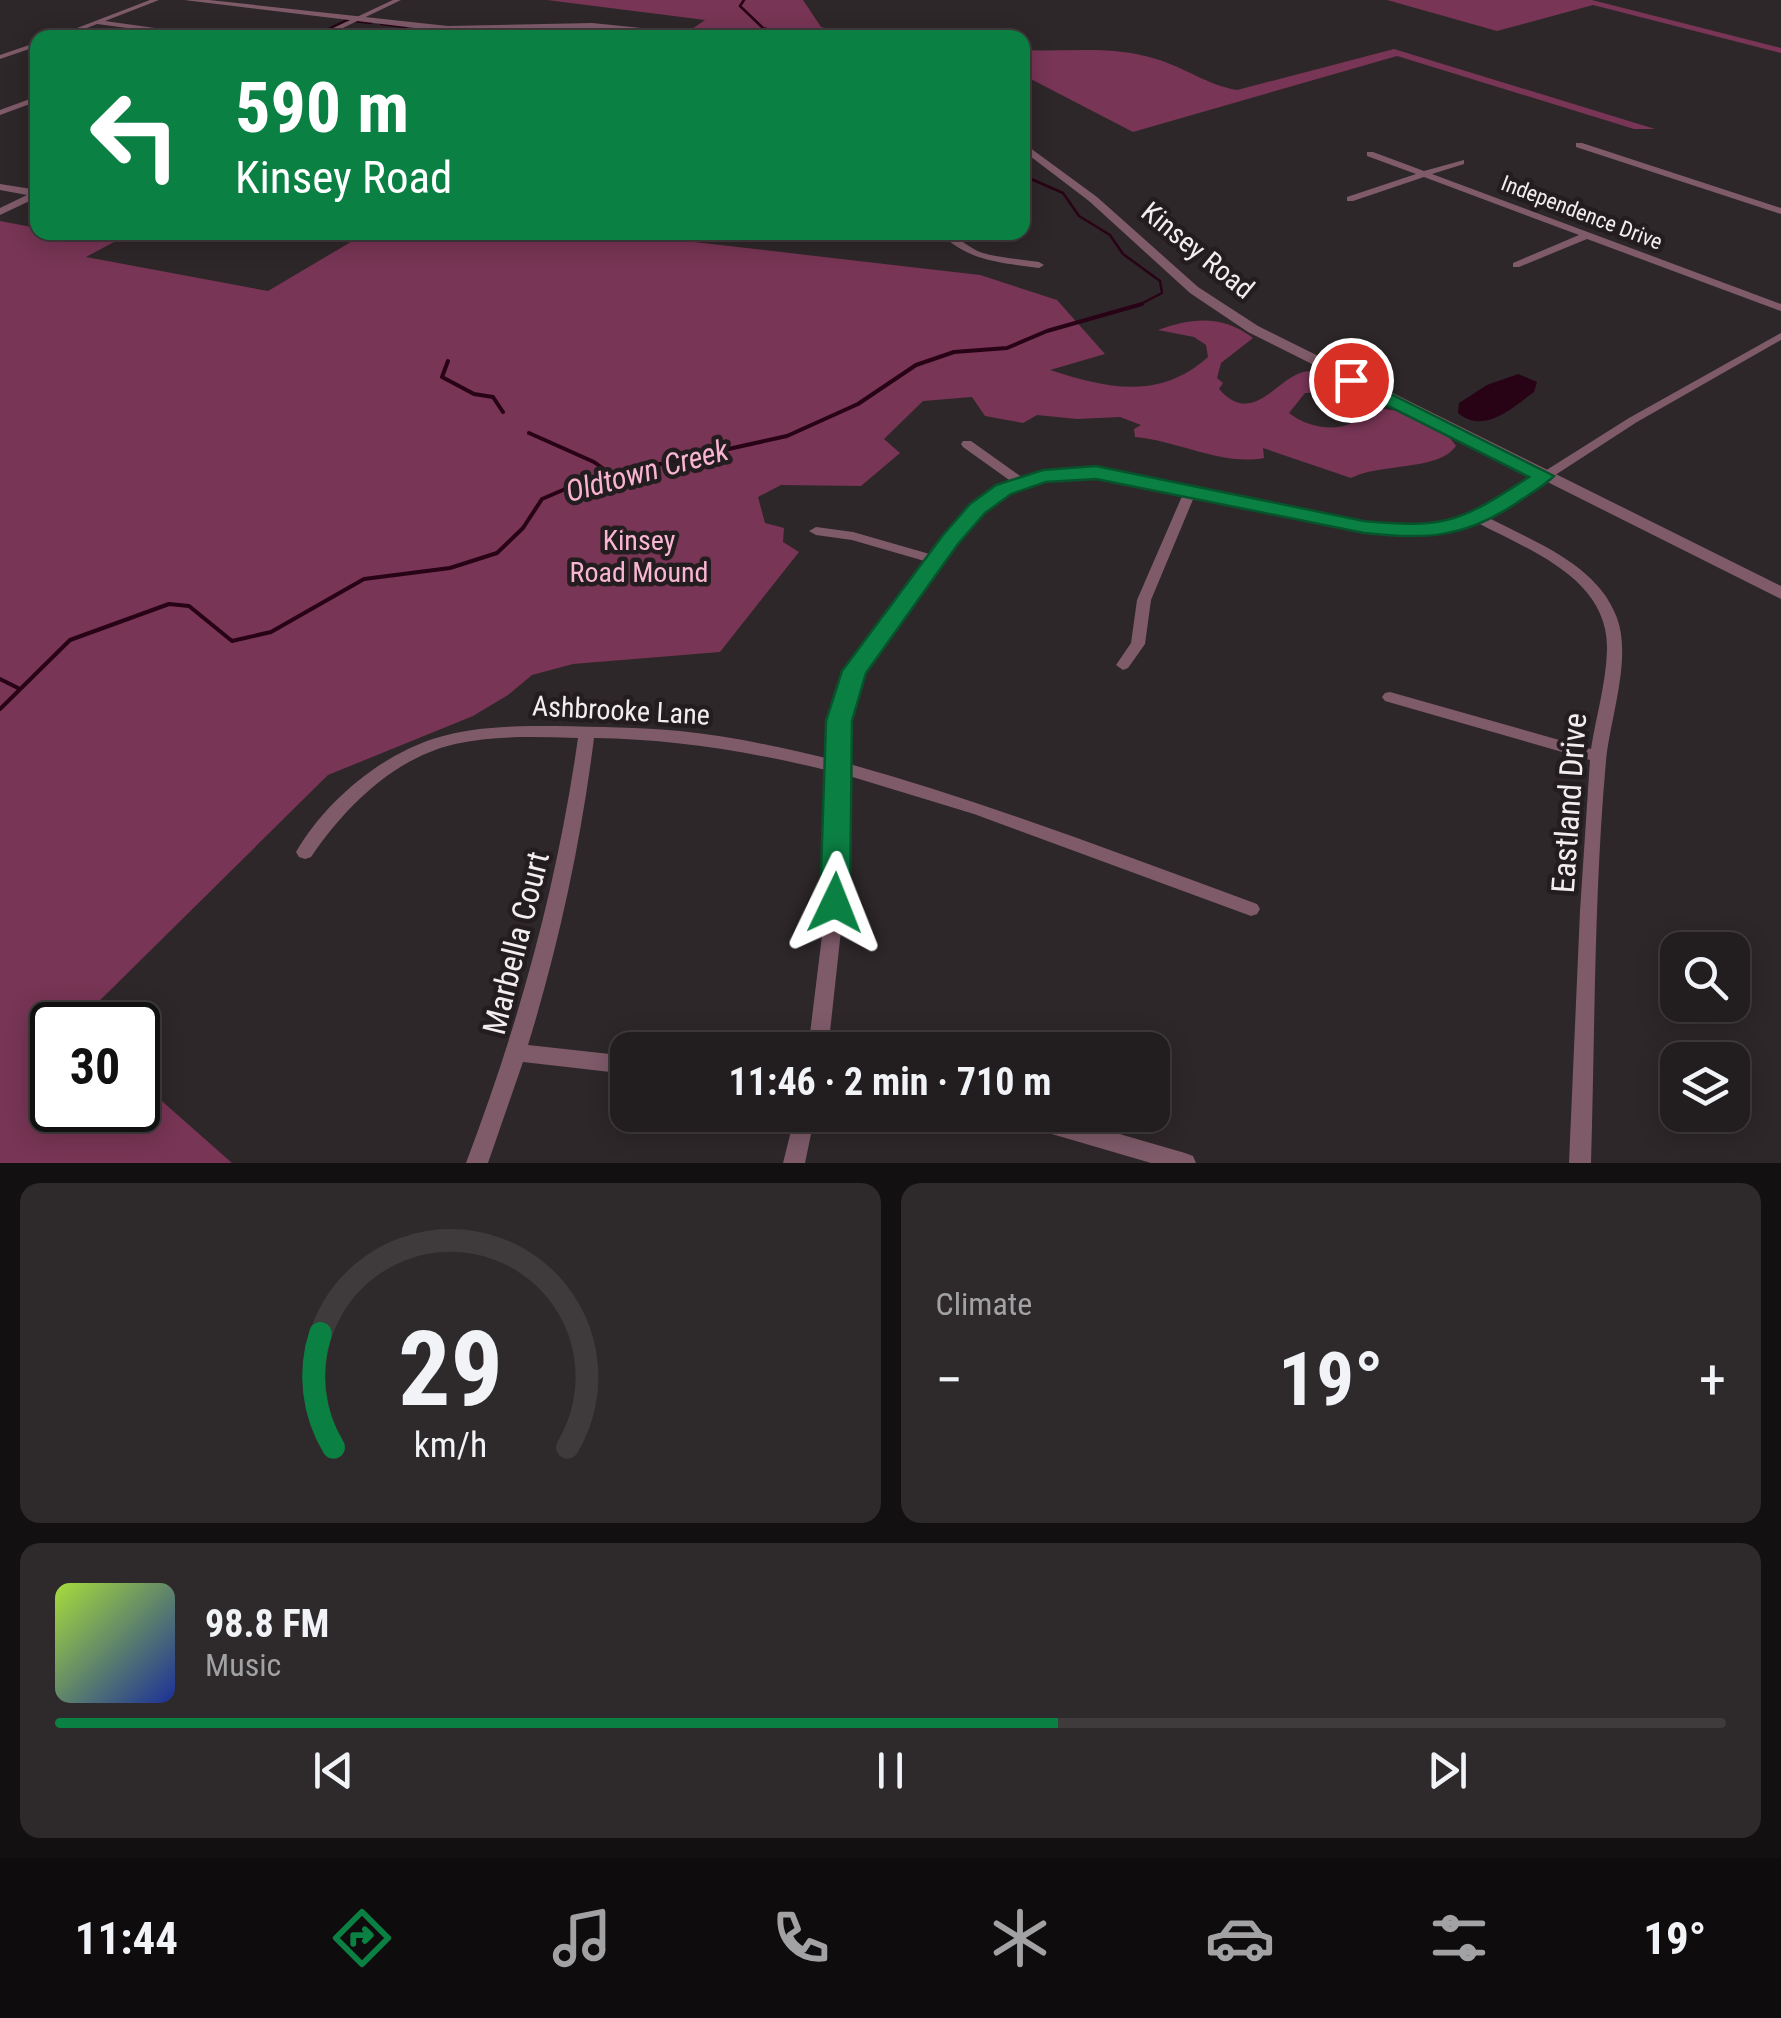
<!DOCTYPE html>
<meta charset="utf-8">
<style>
body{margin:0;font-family:"Roboto Condensed",sans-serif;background:#2e2a2c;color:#f1f3f6;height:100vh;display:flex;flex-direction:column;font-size:38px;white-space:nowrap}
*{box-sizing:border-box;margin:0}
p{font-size:32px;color:#a2a2a4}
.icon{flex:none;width:55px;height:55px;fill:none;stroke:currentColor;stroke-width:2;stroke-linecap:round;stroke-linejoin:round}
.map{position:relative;height:1163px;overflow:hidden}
.drawer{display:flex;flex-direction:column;gap:20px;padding:20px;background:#131011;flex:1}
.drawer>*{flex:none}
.guide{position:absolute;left:30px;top:30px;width:1000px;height:210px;border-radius:20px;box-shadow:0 5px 25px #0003,0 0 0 2px #3f3b3d;background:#0b8043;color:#fff;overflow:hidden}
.buttons{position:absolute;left:1660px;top:932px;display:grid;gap:20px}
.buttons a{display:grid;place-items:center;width:90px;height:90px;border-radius:20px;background:#221d1f;box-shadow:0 5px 25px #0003,0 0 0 2px #3f3b3d;font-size:50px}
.speed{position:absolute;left:30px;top:1002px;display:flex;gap:20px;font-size:50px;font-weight:700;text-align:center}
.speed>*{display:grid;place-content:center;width:130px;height:130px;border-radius:50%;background:#221d1f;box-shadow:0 5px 25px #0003,0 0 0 2px #3f3b3d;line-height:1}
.speed .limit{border:5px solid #111;border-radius:15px;background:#fff;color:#111}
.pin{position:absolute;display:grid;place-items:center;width:85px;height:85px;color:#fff;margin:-42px;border:5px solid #fff;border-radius:50%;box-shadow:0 2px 10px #0007}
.me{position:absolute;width:110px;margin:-55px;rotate:2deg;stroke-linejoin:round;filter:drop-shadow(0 0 8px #0008)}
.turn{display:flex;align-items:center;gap:35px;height:210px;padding:0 40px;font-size:45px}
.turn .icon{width:130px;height:130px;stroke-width:2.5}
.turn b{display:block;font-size:70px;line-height:85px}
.big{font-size:75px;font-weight:700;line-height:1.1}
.drawer .card{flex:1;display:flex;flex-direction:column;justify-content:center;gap:15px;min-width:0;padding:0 35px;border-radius:20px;background:#2e2a2c}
.drawer .dial{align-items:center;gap:0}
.dial svg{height:260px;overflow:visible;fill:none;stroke:#3f3b3d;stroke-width:7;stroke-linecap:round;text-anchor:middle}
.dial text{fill:#f1f3f6;stroke:none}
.song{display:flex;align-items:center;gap:30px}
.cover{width:120px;height:120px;border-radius:15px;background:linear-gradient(135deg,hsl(80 70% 55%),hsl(230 70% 35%))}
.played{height:10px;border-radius:5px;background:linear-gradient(90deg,#0b8043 60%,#3f3b3d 60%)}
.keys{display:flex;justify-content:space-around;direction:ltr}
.heat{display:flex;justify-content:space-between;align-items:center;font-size:55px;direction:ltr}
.drawer .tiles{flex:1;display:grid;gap:20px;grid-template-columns:1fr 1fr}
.card:last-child{grid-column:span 2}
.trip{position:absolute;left:610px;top:1032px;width:560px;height:100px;border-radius:20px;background:#221d1f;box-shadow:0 5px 25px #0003,0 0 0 2px #3f3b3d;font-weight:700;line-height:100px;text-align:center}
.tabs{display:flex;height:160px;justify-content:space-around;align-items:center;background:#0e0c0c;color:#a2a2a4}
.tabs .icon{width:70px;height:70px}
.tabs .current{color:#0b8043}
.tabs b{font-size:45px;color:#f1f3f6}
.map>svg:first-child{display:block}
</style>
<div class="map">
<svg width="1781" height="1163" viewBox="0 0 1781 1163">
<rect width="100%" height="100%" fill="#2e2729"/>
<path fill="#783555" d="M547,0H803L821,27L863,37L763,38L689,31L705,20Z
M1387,0H1592L1781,48V53L1593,5L1497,31Z
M1394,49L1655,129H1634L1397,56L1133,132L1023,75V50C1066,52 1114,45 1156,59C1184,67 1207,85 1237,90Z
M0,221L37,228L38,232L65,233L114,242L86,257L268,291L366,233H616L980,275L1057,300L1105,354L1050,370C1106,388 1159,401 1208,357L1206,345L1194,337L1158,330C1193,317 1223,315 1253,338L1221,363L1217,378L1223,383L1219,389C1252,427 1275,380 1303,372C1315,369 1330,377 1341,382L1343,388L1337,392L1305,393L1289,413C1310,430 1351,436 1366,409C1397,406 1439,420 1456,446C1439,471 1380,463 1351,478L1263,448L1264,458C1222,466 1179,441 1135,437L1134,429L1141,425L1120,417L1077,419L1037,415L1023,423L985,416L972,397L923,401L884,439L900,453L861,486L781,485L758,497L765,523L784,528L783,542L799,552L720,652L573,664L532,675L508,695L473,716L328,775L75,1025H52V1110H138V1080L232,1163H0Z"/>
<path fill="#280316" d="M1518,374L1537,382L1534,392C1512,408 1484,435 1458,413L1459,403L1487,385Z"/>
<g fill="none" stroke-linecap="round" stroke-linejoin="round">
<path stroke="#280316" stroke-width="2.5" d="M744,0L740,6L763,28L795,38
M381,24L406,27
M475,31H510
M310,38L347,20L371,23
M1022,175L1063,193L1079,216L1110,235L1123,254L1160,281L1162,293L1137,306
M35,188L38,185"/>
<path stroke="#280316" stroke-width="4" d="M448,361L442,377L474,394L493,397L503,412
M529,433L594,462L612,475
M0,679L18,688
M0,709L70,640L169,604L189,606L232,641L271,632L364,579L450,568L497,553L523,528L542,499L584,481L787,436L858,404L916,365L954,352L1007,348L1047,331L1142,304"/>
<path fill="#7f5b6a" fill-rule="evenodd" d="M150,0H159L105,21L226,38H203L97,24L62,38H51Z
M393,0H401L322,38H312Z
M446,28L451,29L438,38H429Z
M38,42V46L0,59V55Z
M38,96V101L0,115V110Z
M1576,143H1582L1781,208V214L1576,147Z
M1367,152H1373L1424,171L1464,160V164L1432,174L1781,304V311L1587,239L1519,267H1513V263L1579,235L1424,177L1353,201H1347V197L1416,174L1367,156Z
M0,184L38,190V197L0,215V208L27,195L0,190Z
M207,232H256L260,235L255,238L211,235Z
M940,232C955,232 967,248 983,253C1001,258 1020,259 1039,262L1044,265L1039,268C1003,263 965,261 940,232Z
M1781,333V340L1637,422L1489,518C1535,542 1598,565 1617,618C1632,659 1610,718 1606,761C1594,894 1595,1029 1591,1163H1569L1580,911L1590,760L1385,701L1382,697L1385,693L1390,692L1591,749C1596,716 1606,684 1607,650C1609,579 1531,551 1478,523C1418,543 1361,530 1301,518C1266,511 1230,504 1194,497L1151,600L1145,644L1128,668L1123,670L1116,665L1131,643L1137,600L1183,494L1096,477L1033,483L1008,493L982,512L876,647L856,688L847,721L846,763C986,802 1121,854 1257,904L1260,909L1257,914L1251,916L974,814L846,775L844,903L828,1050H808L826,903L830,771C752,752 675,739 594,738C581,842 559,944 528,1045L628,1056V1074L523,1062L488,1163H466C519,1023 557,886 578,738C537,737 495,735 455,744C394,758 345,807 311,857L305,859L299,857L296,852C326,801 379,756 436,738C475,726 516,726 557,726C598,727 639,727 680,731C730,736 780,747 830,759C831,746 829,732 831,720C842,658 890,609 928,562L852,540L816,535L809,531L816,527L853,532L933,555C957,526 976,497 1012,482L963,447L961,444L963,441H971L1023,478L1031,475L1096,469L1364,523L1410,527L1452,522L1477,514L1629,418Z
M795,1115H815L805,1163H783Z
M1011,1115H1054L1185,1153L1193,1156L1196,1163H1151L1021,1125L1014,1122Z"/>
<path fill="#7f5b6a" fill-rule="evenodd" d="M184,0H209L448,26L592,23L741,38H700L592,29L448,32Z
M1022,142L1097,197L1198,287L1258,326L1781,586V599L1248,332L1190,293L1089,201L1022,150Z"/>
</g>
<path fill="#0b8043" stroke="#07532c" stroke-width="2.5" d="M1351,374L1554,476C1543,487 1528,495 1515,504C1464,538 1425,540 1364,533L1096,479L1046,482L1011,494L985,513L958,544L866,673L852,721L850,903L845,912L835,915L824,912L820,903L826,721L842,671L943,535L970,504L996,485L1043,470L1096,466L1364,521C1447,529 1461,521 1529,477L1345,384V376Z"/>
<g text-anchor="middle" stroke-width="9" stroke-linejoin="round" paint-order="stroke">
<g font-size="22" fill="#f2edef" stroke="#241d20">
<text transform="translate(1582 212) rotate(21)" y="8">Independence Drive</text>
</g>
<g font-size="28" fill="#f2edef" stroke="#241d20">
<text transform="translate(1198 250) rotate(39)" y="10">Kinsey Road</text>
<text transform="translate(621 710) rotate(3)" y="10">Ashbrooke Lane</text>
</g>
<g font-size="28" fill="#f9b6d2" stroke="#241d20">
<text x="639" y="550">Kinsey<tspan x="639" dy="32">Road Mound</tspan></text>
</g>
<g font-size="30" font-style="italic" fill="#f8b4d0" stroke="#241d20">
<text transform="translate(647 471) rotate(-15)" y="10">Oldtown Creek</text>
</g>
<g font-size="32" fill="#f2edef" stroke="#241d20">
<text transform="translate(1569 803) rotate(-86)" y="11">Eastland Drive</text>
<text transform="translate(516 943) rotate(-76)" y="11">Marbella Court</text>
</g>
</g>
</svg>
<div class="buttons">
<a><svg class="icon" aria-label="search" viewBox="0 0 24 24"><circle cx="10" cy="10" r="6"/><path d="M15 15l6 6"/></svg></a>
<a><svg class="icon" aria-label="layers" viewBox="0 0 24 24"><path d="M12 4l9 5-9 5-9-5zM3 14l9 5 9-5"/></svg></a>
</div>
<div class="speed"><div class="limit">30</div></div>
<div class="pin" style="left:1351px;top:380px;background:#d93025"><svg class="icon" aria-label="arrive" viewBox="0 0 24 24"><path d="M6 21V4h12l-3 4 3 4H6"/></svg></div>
<svg class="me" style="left:835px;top:903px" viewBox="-20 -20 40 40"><path d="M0-17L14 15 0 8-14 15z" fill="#0b8043" stroke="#fff" stroke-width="4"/></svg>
<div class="trip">11:46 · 2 min · 710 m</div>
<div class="guide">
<div class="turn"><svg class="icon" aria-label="left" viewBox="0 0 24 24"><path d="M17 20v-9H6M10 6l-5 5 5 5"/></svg><div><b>590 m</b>Kinsey Road</div></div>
</div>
</div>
<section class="drawer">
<div class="tiles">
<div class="card dial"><svg viewBox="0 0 100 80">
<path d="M14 69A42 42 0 1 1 86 69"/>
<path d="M14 69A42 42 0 0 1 10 34" stroke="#0b8043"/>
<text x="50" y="56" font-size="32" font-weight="700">29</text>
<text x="50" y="72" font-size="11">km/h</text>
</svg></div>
<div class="card"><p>Climate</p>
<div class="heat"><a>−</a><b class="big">19°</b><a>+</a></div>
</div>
<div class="card">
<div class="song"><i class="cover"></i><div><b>98.8 FM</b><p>Music</p></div></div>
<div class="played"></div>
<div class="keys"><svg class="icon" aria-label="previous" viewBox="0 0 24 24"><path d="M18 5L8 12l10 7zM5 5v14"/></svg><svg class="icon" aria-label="pause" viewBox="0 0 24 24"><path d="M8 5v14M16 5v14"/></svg><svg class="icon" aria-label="next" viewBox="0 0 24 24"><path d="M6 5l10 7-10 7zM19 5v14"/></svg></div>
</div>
</div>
</section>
<nav class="tabs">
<b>11:44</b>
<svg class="icon current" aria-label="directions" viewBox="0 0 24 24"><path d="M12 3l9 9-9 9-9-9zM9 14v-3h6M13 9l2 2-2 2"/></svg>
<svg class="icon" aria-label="music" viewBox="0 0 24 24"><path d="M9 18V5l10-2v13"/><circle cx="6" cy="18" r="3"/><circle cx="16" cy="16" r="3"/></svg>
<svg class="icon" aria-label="phone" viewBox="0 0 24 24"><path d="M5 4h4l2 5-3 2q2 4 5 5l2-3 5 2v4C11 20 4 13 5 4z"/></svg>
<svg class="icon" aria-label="climate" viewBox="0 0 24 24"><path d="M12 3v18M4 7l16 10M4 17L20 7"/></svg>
<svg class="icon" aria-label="car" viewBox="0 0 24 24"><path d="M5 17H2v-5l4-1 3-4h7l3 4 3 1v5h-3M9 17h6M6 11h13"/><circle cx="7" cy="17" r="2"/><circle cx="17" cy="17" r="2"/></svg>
<svg class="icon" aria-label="filters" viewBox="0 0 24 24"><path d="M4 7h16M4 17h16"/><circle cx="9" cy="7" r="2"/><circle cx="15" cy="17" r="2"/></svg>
<b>19°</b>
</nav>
